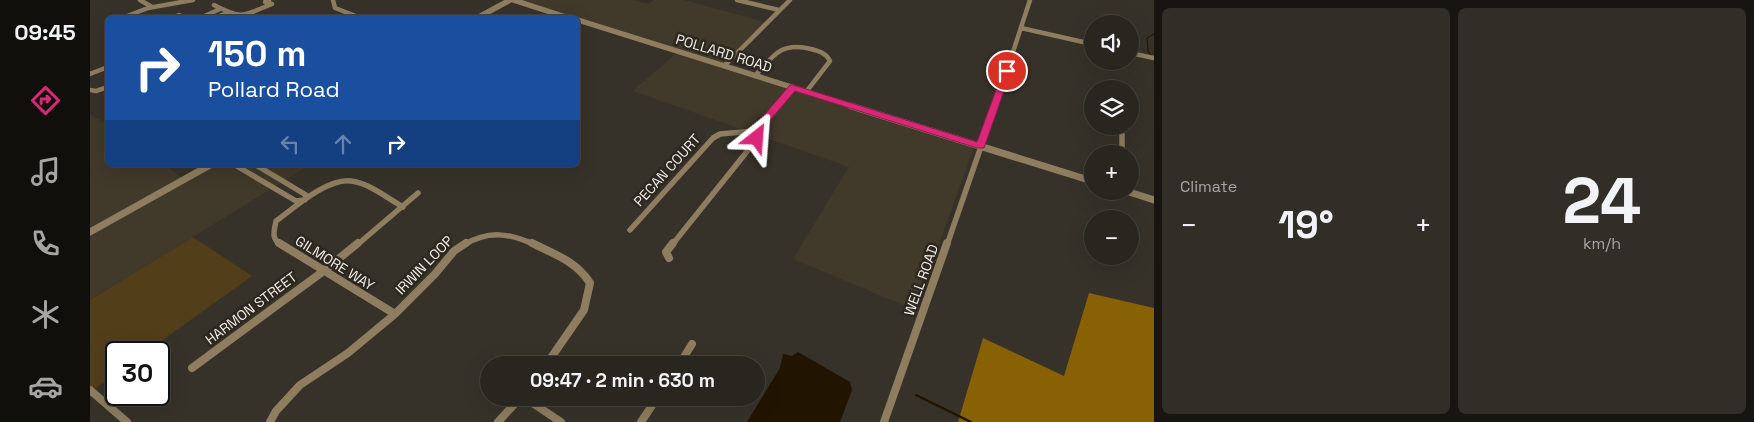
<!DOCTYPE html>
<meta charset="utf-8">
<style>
body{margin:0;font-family:"Space Grotesk",sans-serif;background:#312e28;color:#f1f3f6;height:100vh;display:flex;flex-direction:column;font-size:19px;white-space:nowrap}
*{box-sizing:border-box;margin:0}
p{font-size:16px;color:#a5a5a4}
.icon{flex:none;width:28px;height:28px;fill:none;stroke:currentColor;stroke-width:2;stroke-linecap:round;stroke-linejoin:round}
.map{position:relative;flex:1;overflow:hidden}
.side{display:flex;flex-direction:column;gap:8px;padding:8px;background:#171511;width:600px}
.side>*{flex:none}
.top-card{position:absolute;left:15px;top:15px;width:475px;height:152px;border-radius:8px;box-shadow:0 5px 20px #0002,0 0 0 1px #45433d;background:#1a4fa0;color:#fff;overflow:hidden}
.tools{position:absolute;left:994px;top:15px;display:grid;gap:10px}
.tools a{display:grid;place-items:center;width:55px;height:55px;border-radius:50%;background:#29261f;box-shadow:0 5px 20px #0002,0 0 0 1px #45433d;font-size:25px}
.speed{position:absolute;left:15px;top:341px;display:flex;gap:10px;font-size:25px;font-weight:700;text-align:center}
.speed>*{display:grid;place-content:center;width:65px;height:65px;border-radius:50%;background:#29261f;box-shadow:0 5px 20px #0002,0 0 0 1px #45433d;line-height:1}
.speed .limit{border:2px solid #111;border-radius:8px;background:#fff;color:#111}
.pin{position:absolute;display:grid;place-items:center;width:42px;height:42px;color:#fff;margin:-21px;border:2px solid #fff;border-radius:50%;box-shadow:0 1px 5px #0007}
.me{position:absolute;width:55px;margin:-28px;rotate:28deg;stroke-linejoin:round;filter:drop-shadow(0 0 4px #0008)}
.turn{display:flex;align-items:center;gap:18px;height:105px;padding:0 20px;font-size:22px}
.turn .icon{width:65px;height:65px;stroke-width:2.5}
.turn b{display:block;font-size:35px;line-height:42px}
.lanes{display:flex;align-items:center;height:48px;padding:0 20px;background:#0003;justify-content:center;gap:25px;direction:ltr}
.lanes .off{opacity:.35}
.big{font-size:38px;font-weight:600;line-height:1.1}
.side .tile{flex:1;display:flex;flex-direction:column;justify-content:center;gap:8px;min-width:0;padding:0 18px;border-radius:8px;background:#312e28}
.side .dial{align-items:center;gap:0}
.dial b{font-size:65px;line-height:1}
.heat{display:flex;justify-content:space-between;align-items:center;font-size:28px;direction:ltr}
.side .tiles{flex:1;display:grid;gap:8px;grid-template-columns:repeat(2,1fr)}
.trip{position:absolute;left:390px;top:356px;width:285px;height:50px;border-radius:25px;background:#29261f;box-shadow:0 5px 20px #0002,0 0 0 1px #45433d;font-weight:600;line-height:50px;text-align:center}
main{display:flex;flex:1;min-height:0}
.menu{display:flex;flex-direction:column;width:90px;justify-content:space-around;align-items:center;background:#100f0c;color:#a5a5a4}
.menu .icon{width:35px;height:35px}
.menu .on{color:#db2777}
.menu b{font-size:22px;color:#f1f3f6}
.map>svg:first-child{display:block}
</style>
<main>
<nav class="menu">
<b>09:45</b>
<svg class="icon on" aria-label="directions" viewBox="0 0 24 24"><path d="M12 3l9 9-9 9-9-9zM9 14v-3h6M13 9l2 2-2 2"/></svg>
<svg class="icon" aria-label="music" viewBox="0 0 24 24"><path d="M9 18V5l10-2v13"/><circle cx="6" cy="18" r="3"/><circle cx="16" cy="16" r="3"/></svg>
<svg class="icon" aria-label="phone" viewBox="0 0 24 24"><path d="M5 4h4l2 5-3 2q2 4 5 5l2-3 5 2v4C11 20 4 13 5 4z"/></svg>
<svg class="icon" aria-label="climate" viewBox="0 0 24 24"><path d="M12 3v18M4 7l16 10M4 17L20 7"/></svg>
<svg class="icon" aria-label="car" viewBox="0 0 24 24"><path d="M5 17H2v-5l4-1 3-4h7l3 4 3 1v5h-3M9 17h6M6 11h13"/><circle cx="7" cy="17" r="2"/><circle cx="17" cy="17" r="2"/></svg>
</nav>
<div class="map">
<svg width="1064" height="422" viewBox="0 0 1064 422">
<rect width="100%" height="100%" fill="#373229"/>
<path fill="#41392a" d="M430,0H542L558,4L564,0H594L671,21L678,25L639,64L886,142L825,310L703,259L759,167L543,91L590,50Z
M0,114L17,125L18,165H74L92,177L114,165H220L0,300Z"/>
<path fill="#523e19" d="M103,237L162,276L56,352H26V374L0,392V300Z"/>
<path fill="#876104" d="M999,293L1064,308V422H868L893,338L974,376Z"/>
<path fill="#211400" d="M708,352L760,382L762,390L750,422H657L690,368L693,354L702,356Z"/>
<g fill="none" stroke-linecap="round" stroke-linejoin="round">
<path stroke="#211400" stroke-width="1" d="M1061,55L1058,51L1057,38L1064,34"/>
<path stroke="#211400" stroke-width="2.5" d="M826,395L881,422"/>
<path stroke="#8e7d5f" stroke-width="4.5" d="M50,0L62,7
M243,0L245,8L271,18
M647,0L689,10
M124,5C153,20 152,16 182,4L175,2L179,0
M32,18L58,8L103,0
M81,18L89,15L95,18
M110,18L130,9
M124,18L137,13
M931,28L1002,44
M1040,53L1064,58
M634,66L700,0
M0,74L18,67
M665,76C683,56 691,41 721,49C729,51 736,53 740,61L716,92
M0,90L6,91L18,87
M686,107L703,87
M905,107L940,0"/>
<path stroke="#8e7d5f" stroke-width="5.5" d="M1032,135V154
M145,165L206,201L215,200L216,195L166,165
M540,230L623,138L630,134L665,131
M191,245C181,239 184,231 186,221C204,208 237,178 261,181C279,183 297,198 313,207
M267,245L328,193
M374,245C398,230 420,233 445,245
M582,245L667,139L665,131L687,106
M857,245L905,106"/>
<path stroke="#8e7d5f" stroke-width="8" d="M189,243L305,314
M442,243C464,254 486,261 500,283L494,310L456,365
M579,258L576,252L583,243
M589,365L602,344
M102,368L235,270L268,243
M0,390L37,422
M435,398L471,422
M180,422L186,411L210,385L258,353L305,314L345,274L364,251L376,243
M408,422L430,398
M551,422L567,398
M794,422L857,243"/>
<path stroke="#8e7d5f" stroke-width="5.5" d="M423,0L479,18
M387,18L420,0
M488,20L765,107"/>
<path stroke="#8e7d5f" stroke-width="7" d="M761,106L1002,181
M1036,191L1064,200
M0,232L120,165"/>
</g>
<path fill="#db2777" stroke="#8e194d" d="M917,68L921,71L894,148H887L705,91L670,132L671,141H663L660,131L662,129L700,85H703L887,142L913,71Z"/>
<g text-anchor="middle" stroke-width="5" stroke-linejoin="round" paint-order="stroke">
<g font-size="14" fill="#f1eee8" stroke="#2d281f">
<text transform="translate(634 53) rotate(17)" y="5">POLLARD ROAD</text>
<text transform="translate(577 170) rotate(-48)" y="5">PECAN COURT</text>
<text transform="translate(245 263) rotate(32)" y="5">GILMORE WAY</text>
<text transform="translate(334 265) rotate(-46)" y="5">IRWIN LOOP</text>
<text transform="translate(831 280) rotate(-70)" y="5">WELL ROAD</text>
<text transform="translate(161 308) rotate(-37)" y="5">HARMON STREET</text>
</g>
</g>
</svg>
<div class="tools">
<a><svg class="icon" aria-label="sound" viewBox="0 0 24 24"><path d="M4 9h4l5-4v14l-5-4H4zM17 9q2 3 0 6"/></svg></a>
<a><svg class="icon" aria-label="layers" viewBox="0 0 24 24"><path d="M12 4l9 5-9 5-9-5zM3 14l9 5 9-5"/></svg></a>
<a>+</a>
<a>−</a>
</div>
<div class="speed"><div class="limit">30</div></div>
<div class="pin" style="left:917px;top:71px;background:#d93025"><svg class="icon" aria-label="arrive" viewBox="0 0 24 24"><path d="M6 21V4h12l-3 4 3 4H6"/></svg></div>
<svg class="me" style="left:667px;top:138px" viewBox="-20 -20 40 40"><path d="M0-17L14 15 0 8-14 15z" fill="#db2777" stroke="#fff" stroke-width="4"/></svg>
<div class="trip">09:47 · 2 min · 630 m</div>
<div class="top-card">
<div class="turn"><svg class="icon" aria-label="right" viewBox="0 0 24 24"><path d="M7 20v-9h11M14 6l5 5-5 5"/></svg><div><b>150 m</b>Pollard Road</div></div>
<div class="lanes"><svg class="icon off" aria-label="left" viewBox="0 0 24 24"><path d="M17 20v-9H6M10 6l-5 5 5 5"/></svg><svg class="icon off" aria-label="ahead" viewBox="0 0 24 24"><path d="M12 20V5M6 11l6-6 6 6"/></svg><svg class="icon" aria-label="right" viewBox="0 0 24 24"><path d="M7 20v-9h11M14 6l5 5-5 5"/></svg></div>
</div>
</div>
<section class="side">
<div class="tiles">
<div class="tile"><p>Climate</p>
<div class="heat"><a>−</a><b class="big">19°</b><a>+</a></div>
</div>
<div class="tile dial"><b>24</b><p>km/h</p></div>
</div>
</section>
</main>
